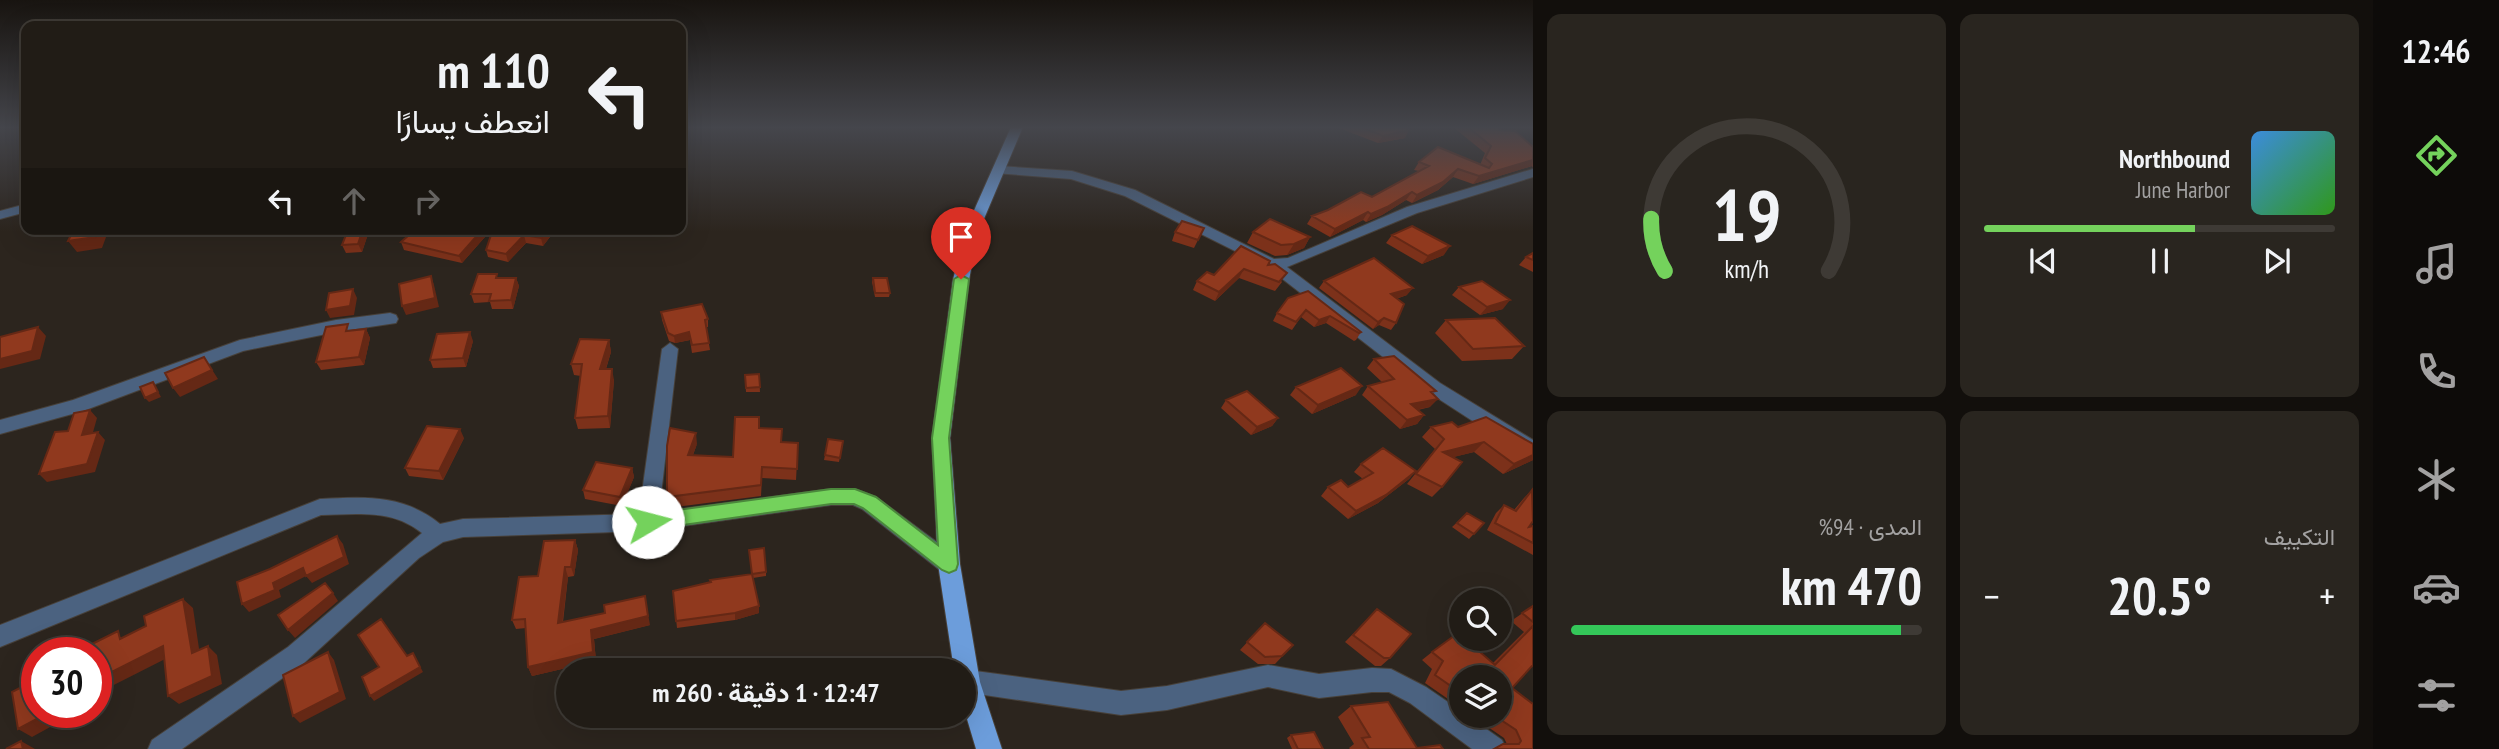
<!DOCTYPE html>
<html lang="ar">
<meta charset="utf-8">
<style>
body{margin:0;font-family:"PT Sans Narrow",Vazirmatn,sans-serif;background:#29251f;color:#f1f3f6;direction:rtl;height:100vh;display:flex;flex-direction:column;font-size:26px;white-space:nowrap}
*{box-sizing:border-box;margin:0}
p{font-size:23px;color:#a2a1a1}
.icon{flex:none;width:38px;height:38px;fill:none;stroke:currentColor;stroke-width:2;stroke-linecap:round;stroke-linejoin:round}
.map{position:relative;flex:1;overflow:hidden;direction:ltr}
.panel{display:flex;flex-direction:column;gap:14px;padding:14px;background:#120f0c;width:840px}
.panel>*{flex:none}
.banner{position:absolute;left:21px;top:21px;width:665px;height:214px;border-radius:14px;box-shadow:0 7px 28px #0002,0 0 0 2px #3e3a35;direction:rtl;background:#211c16;color:#f1f3f6;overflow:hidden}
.buttons{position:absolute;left:1449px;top:588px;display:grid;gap:14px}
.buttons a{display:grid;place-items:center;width:63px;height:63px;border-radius:50%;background:#211c16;box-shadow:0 7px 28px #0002,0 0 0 2px #3e3a35;font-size:35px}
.speed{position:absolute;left:21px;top:637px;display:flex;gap:14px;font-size:35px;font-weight:700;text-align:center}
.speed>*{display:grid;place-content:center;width:91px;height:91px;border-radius:50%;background:#211c16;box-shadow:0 7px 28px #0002,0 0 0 2px #3e3a35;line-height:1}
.speed .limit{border:10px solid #d22;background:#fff;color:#111}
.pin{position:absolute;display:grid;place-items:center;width:60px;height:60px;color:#fff;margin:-72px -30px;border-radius:50% 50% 50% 0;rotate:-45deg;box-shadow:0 0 7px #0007}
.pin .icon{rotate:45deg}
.me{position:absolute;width:77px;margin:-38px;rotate:82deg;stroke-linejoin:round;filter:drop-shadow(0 0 5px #0008)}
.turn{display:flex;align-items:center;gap:24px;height:147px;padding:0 21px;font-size:32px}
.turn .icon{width:91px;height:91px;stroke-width:2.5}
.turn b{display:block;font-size:49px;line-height:60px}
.lanes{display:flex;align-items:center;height:66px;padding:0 21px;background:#0003;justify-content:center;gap:35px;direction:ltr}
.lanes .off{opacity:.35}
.big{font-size:52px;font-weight:700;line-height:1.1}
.panel .widget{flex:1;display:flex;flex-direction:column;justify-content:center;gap:10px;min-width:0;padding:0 24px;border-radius:14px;background:#29251f}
.panel .dial{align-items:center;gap:0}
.dial svg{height:182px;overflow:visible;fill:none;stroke:#3e3a35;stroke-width:7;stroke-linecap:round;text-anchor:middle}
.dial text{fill:#f1f3f6;stroke:none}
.song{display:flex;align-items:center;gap:21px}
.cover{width:84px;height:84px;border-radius:10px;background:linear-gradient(135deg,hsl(210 70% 55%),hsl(110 70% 35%))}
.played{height:7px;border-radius:4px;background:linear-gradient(90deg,#74d25c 60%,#3e3a35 60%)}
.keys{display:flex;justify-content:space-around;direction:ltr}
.heat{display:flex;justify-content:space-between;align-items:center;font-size:38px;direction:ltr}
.charge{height:10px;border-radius:5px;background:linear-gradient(90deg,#34c759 94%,#3e3a35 0)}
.panel .tiles{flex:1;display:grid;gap:14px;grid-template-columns:repeat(2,1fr)}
.trip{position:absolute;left:556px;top:658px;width:420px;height:70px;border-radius:35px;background:#211c16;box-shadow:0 7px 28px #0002,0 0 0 2px #3e3a35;font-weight:700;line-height:70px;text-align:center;direction:rtl}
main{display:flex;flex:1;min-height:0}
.dock{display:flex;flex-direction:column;width:126px;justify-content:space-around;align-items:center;background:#0d0b09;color:#a2a1a1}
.dock .icon{width:49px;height:49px}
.dock .current{color:#74d25c}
.dock b{font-size:32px;color:#f1f3f6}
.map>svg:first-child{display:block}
</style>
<main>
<nav class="dock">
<b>12:46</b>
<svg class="icon current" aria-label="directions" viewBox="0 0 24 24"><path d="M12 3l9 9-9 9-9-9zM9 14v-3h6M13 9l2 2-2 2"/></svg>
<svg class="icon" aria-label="music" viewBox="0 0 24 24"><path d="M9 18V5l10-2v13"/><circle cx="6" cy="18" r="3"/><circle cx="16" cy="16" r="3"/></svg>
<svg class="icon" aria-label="phone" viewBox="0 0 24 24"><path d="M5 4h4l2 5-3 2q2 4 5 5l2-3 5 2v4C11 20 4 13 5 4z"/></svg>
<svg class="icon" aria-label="climate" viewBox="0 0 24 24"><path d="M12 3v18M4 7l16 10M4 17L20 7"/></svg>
<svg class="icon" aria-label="car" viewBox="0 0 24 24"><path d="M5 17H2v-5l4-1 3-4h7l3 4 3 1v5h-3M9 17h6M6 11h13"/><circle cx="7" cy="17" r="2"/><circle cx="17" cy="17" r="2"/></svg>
<svg class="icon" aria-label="filters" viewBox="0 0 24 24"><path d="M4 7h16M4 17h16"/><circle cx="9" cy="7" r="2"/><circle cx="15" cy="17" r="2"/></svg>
</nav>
<section class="panel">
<div class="tiles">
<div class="widget">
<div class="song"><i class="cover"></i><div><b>Northbound</b><p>June Harbor</p></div></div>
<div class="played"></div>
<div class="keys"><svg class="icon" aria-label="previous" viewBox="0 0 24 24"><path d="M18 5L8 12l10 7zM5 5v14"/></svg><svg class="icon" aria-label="pause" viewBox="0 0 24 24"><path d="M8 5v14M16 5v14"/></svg><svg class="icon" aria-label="next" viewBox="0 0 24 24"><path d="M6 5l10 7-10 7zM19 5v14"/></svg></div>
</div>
<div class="widget dial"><svg viewBox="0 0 100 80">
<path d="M14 69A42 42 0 1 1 86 69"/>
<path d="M14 69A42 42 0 0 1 8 46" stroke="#74d25c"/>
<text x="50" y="56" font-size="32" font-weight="700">19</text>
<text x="50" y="72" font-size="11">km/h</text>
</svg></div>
<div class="widget"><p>التكييف</p>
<div class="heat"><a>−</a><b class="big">20.5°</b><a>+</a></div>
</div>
<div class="widget"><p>المدى · 94%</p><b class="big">470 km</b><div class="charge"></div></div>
</div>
</section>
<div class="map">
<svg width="1533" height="749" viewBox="0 0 1533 749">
<rect width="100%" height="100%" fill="#2c251e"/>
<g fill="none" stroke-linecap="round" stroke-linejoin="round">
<defs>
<path id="minor" d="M999,166L1072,171L1135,190L1274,259L1288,258L1407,207L1533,169V177L1417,213L1287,267L1440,383L1533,440V455L1505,442L1428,392L1267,267L1125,196L1071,179L994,173L992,170Z
M26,204V212L0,219V211Z
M390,313L396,315L398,319L396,323L336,332L243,351L83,411L0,434V420L73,400L240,340L336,320Z
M670,343L678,349L659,512L831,489H855L876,497L957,557L960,564L957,571L949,573L941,571L862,509L853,505H831L648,531L463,537L443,542L419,558L304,663L182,749H148L152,740L288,647L422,533C393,509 357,514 321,515L0,647V625L320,499C366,497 403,494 440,524L463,519L639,514L662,349Z
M1268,665L1319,674L1372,668L1391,669L1426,687L1461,711V716H1468L1502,740L1506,749H1472L1410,703L1389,692H1372L1319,698L1268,687L1167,710L1121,715L964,692V672L968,670L1121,691L1167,686Z"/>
<path id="major" d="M1011,127H1023L978,233L969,280L950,438L960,564L980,682L1002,749H976L964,709V670H954L938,564L932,438L953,280L964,233Z"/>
</defs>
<use href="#minor" stroke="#474039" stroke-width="2"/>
<use href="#major" stroke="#474039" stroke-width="2"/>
<use href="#minor" fill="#4b6280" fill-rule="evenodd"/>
<use href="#major" fill="#6c9ddb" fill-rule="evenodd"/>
</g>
<path fill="#7c311a" d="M1336,127H1403L1405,138L1378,143Z
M1453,127H1498L1499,130L1533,147V168L1532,166L1473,184L1453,177L1438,190L1412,203L1406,200L1382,215L1366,222L1363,220L1330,237L1307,224L1312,216L1372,197L1419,171L1414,170L1419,162L1480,165L1485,153Z
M1204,228L1194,248L1172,241L1175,232Z
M492,229L462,263L404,250L401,242Z
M493,229H556L543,246L526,243L508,262L488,257L486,250Z
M1253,232L1310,237L1304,248L1287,255L1275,256L1247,243Z
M1392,235L1444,255L1422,264L1386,243Z
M367,237L362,252L346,253L342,245Z
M1241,246L1268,265L1282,282L1275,291L1239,278L1215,301L1193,290L1197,281L1214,275Z
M1533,253V272L1519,265L1526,257Z
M498,278H516L519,286L513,309H492L490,302L474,303L471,294Z
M873,278L890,293L889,297H875L872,282Z
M1324,281L1407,295L1396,299V323L1391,330L1379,325L1373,329L1319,288Z
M1459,287L1503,309L1480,315L1452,295Z
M1308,291L1361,332L1356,340L1354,341L1326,323L1314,327L1301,317L1292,330L1273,321L1277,313Z
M661,312L708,319V327H706L710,350L692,353L690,340L675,343L669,341L662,320Z
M1446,320L1524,346L1512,359L1462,361L1435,333Z
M366,329L370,338L364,365L321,370L316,362Z
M609,340L611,352L606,369L614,380L610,428L578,429L575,418L581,376L574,375L571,364Z
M473,341L466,367L433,368L430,360Z
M1374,359L1433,394L1430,407L1418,410L1424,415L1417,424L1400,429L1362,395L1368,386L1382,382L1367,368Z
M759,374L760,392H746L745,375Z
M1296,387L1356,395L1312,414L1290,395Z
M1226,400L1278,418L1272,426L1251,435L1221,408Z
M1431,427H1458L1533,460L1503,474L1474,452L1453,457L1442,487L1432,497L1407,484L1435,449L1422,437Z
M759,428L782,442L798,443L796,480L762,478L761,496L668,508L667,497L697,444L693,455L733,457Z
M464,438L443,480L409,476L405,468Z
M843,441L839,462L824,460L825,455Z
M1361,464L1416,471L1409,479L1378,503L1348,519L1321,496L1328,487H1348L1363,479L1354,472Z
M632,468L634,477L622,506L585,499L583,490Z
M1532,490L1529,527L1533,526V555L1487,530L1496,513L1504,505L1514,510L1524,498Z
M1467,513L1484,523L1469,539L1452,527Z
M575,540L578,550L574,576L568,577L563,622L650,625L594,639L596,661L532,676L528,667L526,628L516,629L512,620L538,576Z
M766,572V576L753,578L759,606V613L735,620L677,628L673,591L711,582L710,580Z
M1533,606V665L1512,688L1533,749L1507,744L1504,738L1472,716H1500L1461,677V708L1425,683L1432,669L1422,660L1432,652L1493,663L1524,632L1511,621Z
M1377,609L1390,658L1381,666H1375L1345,642Z
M1265,623L1293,645L1275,664H1258L1240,650Z
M1351,706L1417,748L1443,749H1350L1349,748L1354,744L1338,717Z
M1291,735L1323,749H1292L1287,738Z"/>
<path fill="#652815" d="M1409,130L1405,138L1378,143L1383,136Z
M1533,160L1532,166L1473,184L1479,176Z
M1458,169L1453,177L1438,190L1412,203L1417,195Z
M1412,192L1406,200L1382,215L1366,222L1371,214Z
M1368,212L1363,220L1330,237L1335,229Z
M98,229H109L102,248L77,252L68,241Z
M363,229L367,237L362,252L358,244Z
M483,229H492L462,263L459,256Z
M548,229H556L543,246L541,238Z
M524,235L526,243L508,262L506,254Z
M1310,237L1304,248L1287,255L1294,244Z
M1450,246L1444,255L1422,264L1428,256Z
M1244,269L1239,278L1215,301L1219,292Z
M431,276L434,285L439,307L406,315L402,306Z
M516,278L519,286L513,309L511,300Z
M1413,288L1407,295L1386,302L1391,294Z
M353,289L357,298L354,315L330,318L326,310Z
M1510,300L1503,309L1480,315L1487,307Z
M1330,316L1326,323L1314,327L1319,320Z
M1384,318L1379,325L1373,329L1378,322Z
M38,327L46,336L40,359L0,369V359Z
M366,329L370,338L364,365L359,357Z
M470,332L473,341L466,367L463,358Z
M689,332L690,340L675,343L674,336Z
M609,340L611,352L602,381L600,369Z
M204,357L218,379L180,397L173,388Z
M612,369L614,380L610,428L608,416Z
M153,382L161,397L149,402L145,398Z
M1362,386L1356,395L1312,414L1318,405Z
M1438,399L1430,407L1404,412L1411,404Z
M90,410L97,418L90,443L82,435Z
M1424,415L1417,424L1400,429L1407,420Z
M1278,418L1272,426L1251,435L1257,427Z
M460,429L464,438L443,480L439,471Z
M98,432L105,440L95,472L47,482L39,474Z
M696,433L697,444L689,465L688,455Z
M1484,442L1474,452L1434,462L1443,452Z
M1533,455V460L1503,474L1514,464Z
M632,468L634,477L622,506L620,497Z
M1416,471L1409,479L1378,503L1348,519L1356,511Z
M337,536L343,544L349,564L312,583L306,576L279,590L281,597L249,612L242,604Z
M575,540L578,550L574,576L571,567Z
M565,567L568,577L561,633L558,623Z
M333,593L338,601L295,638L288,630Z
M645,596L650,625L594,639L596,661L532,676L528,667L591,630Z
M183,599L193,608L201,662L192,653Z
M759,606V613L735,620V613Z
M163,646L173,655L96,694V680Z
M208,646L217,655L222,684L179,704L168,696Z
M328,652L334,660L346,699L300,723L293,716Z
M413,653L423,672L374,701L370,696Z
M50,712H74V714L32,737L18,729Z
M21,741L35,749H23Z"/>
<path fill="#90391e" stroke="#652815" stroke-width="2" d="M1361,127H1403L1409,130L1383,136Z
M1468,127H1498L1499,130L1515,131L1533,147V160L1479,176L1458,169L1443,182L1417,195L1412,192L1387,207L1371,214L1368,212L1335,229L1312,216L1328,210L1361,192L1372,197L1429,166L1419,162L1438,147L1489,168L1492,164L1485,158L1491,146Z
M1270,219L1310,237L1294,244L1281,245L1253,232Z
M1182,221L1204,228L1198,240L1175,232Z
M1412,226L1450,246L1428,256L1392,235Z
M74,229H98L95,237L68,241Z
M363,229L358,244L342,245L348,230Z
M416,229H483L459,256L401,242Z
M493,229H548L541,238L524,235L506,254L486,250Z
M1241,246L1270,261L1268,265L1275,264L1287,273L1279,282L1244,269L1219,292L1197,281L1207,272L1214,275Z
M1533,253V260L1526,257Z
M1374,258L1413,288L1391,294L1404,304L1396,323L1384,318L1378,322L1324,281Z
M478,274H497L496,278H516L511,300L489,301L491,294H471Z
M431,276L435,298L402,306L399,284Z
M873,278H887L890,293H875Z
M1482,281L1510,300L1487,307L1459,287Z
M353,289L350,306L326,310L329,293Z
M1308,291L1361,332L1359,333L1330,316L1319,320L1306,310L1296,322L1277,313L1288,298Z
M702,304L708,319L705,320L709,343L692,345L689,332L674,336L668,333L661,312Z
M1495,318L1524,346L1473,349L1446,320Z
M348,324L346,331L366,329L359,357L316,362L326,327Z
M38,327L32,351L0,359V337Z
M470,332L463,358L430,360L437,334Z
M580,339L609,340L600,369H612L608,416L575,418L582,364H571Z
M1394,356L1436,391L1431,392L1438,399L1411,404L1424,415L1407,420L1368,386L1394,379L1374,359Z
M204,357L212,370L173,388L165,373Z
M1341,368L1362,386L1318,405L1296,387Z
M759,374L760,387L746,388L745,375Z
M153,382L158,392L145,398L140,387Z
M1247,391L1278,418L1257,427L1226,400Z
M90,410L82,435L98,432L87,464L39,474L55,432L68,431L74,413Z
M735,417H759V428L782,429L781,442L798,443L797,469L762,467L761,485L667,497V446L670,428L696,433L688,455L733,457Z
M1486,417L1533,444V455L1514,464L1484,442L1443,452L1462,462L1442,487L1416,474L1444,439L1431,427L1452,422L1458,427Z
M427,426L460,429L439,471L405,468Z
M828,439L843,441L840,458L825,455Z
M1383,448L1416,471L1386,495L1356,511L1328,487L1341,480L1348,487L1373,473L1361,464Z
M596,462L632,468L620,497L583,490Z
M1532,490L1533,521L1529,527L1533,526V543L1495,523L1504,505L1516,511Z
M1467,513L1484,523L1474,534L1457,523Z
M337,536L344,557L306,576L303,568L273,583L275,590L242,604L237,582L270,569Z
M575,540L571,567H565L558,623L605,613L604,605L645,596L648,616L591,630L593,652L528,667L525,619L512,620L519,577L538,576L544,541Z
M764,548L766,572L752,574L749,550Z
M752,574L759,606L735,613L676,621L673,591L711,582L710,580Z
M325,583L333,593L288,630L278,615Z
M183,599L192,653L208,646L212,676L168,696L163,646L96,680V653H74L118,631L120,639L146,626L144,616Z
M1533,606V622L1522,613Z
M1377,609L1411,634L1390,658H1384L1353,635Z
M381,619L407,656L413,653L420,667L370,696L362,677L379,667L358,635Z
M1265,623L1293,645L1282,656L1265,657L1247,642Z
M1533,626V665L1512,688L1533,704V749H1494L1503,744H1519L1521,741L1516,730L1495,716H1500V677H1461V693L1435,675L1443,661L1432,652L1458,633L1461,636V639H1465L1495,665Z
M328,652L340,692L293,716L283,675Z
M37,679V712H50L18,729L12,692Z
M1388,702L1417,748L1440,745L1443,749H1369L1362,738L1370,737L1351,706Z
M1314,732L1323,749H1298L1291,735Z
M21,741L23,749H6Z"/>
<linearGradient id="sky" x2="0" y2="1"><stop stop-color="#181410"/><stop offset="0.55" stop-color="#45464c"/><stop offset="1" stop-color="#45464c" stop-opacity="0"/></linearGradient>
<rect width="1533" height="232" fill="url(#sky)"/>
<path fill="#74d25c" stroke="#4b883c" stroke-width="2" d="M961,275L969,279L949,438L958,564L956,570L949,573L942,570L863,508L854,504H831L648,530L641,528L638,522L641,516L648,514L831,489H855L876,497L938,545L932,438L954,279Z"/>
</svg>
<div class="buttons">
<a><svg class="icon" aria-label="search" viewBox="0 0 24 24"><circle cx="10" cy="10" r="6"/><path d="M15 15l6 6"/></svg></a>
<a><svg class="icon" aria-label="layers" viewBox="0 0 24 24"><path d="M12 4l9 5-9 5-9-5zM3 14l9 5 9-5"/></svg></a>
</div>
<div class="speed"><div class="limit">30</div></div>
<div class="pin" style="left:961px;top:279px;background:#d93025"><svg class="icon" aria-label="arrive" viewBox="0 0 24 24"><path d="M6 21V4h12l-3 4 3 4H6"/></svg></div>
<svg class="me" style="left:648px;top:522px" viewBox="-20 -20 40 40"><circle r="19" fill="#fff"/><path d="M0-13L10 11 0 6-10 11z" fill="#74d25c"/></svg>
<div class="trip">12:47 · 1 دقيقة · 260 m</div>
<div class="banner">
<div class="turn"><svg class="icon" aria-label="left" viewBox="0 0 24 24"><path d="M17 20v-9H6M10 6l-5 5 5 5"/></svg><div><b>110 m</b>انعطف يسارًا</div></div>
<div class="lanes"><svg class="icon" aria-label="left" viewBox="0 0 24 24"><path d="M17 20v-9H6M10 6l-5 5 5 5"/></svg><svg class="icon off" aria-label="ahead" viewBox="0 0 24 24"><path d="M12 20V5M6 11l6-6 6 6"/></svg><svg class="icon off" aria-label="right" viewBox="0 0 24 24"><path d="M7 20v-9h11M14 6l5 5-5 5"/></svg></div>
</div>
</div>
</main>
